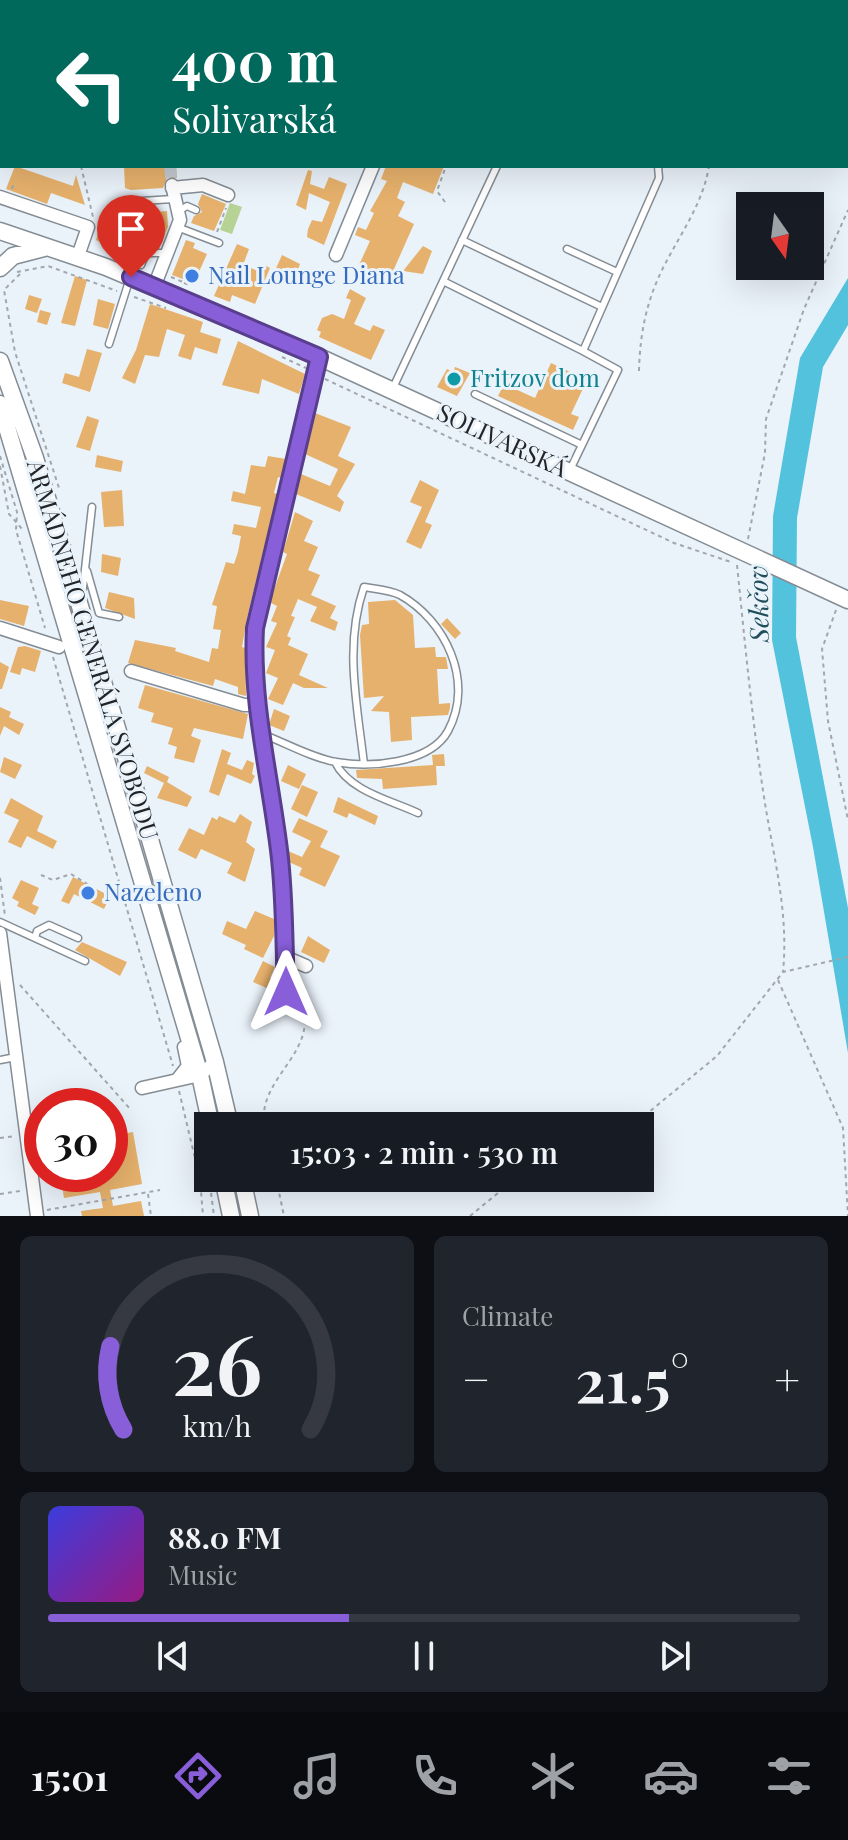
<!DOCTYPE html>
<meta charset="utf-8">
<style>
body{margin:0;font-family:"Playfair Display",serif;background:#20242c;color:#f1f3f6;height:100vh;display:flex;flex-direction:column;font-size:30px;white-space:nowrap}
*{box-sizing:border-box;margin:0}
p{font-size:26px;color:#9ea1a6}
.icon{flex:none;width:44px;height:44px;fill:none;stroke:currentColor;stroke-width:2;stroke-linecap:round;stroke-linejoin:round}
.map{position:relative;height:1216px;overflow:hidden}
.side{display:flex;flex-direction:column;gap:20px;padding:20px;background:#0d0f14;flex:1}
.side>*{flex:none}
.hud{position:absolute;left:0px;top:0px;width:848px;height:168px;box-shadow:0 8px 32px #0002;background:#00695c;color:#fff;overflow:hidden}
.needle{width:52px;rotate:166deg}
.buttons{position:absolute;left:736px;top:192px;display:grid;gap:16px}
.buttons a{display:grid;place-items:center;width:88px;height:88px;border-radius:0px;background:#171b24;box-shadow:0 8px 32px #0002;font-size:40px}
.speed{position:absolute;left:24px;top:1088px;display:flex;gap:16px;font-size:40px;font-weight:700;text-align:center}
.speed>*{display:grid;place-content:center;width:104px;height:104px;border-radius:50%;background:#171b24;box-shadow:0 8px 32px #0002;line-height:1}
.speed .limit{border:12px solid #d22;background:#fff;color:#111}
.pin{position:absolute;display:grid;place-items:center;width:68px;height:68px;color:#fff;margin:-82px -34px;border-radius:50% 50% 50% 0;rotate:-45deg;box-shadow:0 0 8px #0007}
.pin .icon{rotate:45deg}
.me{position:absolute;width:88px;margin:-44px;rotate:0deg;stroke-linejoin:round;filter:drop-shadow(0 0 6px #0008)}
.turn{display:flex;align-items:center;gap:28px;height:168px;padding:0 40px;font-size:36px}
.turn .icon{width:104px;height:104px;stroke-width:2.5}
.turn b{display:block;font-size:56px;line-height:68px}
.big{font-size:60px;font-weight:600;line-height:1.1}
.side .tile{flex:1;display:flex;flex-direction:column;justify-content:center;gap:12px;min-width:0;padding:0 28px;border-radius:12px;background:#20242c}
.side .dial{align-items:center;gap:0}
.dial svg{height:208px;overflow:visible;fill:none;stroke:#363941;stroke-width:7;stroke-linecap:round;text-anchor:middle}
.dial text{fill:#f1f3f6;stroke:none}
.song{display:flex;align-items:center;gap:24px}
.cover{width:96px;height:96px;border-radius:12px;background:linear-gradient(135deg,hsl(240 70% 55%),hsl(310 70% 35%))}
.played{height:8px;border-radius:4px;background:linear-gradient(90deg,#885fd9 40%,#363941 40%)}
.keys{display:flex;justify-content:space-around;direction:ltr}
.heat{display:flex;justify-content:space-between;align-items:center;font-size:44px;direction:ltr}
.side .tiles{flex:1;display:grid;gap:20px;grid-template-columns:1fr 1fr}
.tile:last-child{grid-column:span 2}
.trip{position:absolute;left:194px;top:1112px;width:460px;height:80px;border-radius:0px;background:#171b24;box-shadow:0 8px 32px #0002;font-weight:600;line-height:80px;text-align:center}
.menu{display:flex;height:128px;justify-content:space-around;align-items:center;background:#090b0e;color:#9ea1a6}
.menu .icon{width:56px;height:56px}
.menu .active{color:#885fd9}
.menu b{font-size:36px;color:#f1f3f6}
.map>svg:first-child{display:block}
</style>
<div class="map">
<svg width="848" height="1216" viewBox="0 0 848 1216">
<rect width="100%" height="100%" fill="#eaf2fa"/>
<path fill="#b6d294" d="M230,203L242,207L232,234L220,230Z"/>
<path fill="#53c2dd" d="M848,278V325L823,367L797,518L796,637L848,908V1053L813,847L772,640L773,516L800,358Z"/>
<path fill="#e6b16c" d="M15,166L73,186L76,175L85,205L51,193L47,204L6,189Z
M124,166H176L177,178H167L163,188L131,190L125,188Z
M386,166H444L433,194L403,182L397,198L405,202L398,216L414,224L390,278L359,265L370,241L355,235L358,227L366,230L374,213L370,211L387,181L381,179Z
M308,170L312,171L310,184L324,189L329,177L347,184L324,245L307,237L308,229L312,220L322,222L330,202L309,193L306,210L296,205Z
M202,194L226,204L214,231L191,223L194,216L202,212L198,204Z
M167,211L168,227L161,244L144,245L141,213Z
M98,234L126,243L133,237L142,249L135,266L113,258L112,247L96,240Z
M186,240L195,243L193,248L207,254L194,283L172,275Z
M237,244L249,249L243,265L259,271L263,264L270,268L255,304L232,295L230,302L214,296Z
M423,246L432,251L423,274L403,271Z
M282,255L300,264L293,283L273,275Z
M75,276L87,280L75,326L61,323Z
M350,289L366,298L354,324L370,331L373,325L385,330L371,360L319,337L321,332L317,330L322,318L332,314L344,319L351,300L346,298Z
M29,295L42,299L37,313L25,309Z
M98,299L115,304L108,329L93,325Z
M150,304L203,322L200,332L221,339L217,354L195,347L191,360L178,356L185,335L167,329L159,357L145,355L135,384L122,378L136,350Z
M40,310L51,313L47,325L37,322Z
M238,341L305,374L299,394L262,379L259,394L222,385Z
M87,349L102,353L90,392L62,383L65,373L79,377Z
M551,363L587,380L571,414L579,417L573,430L498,396L504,384L535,398Z
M455,367L470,373L457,396L437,387L447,369L453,372Z
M315,413L351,427L338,456L355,464L337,496L344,502L340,512L296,494L301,474L330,486L338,469L305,454Z
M87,416L99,420L90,451L76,447Z
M97,455L123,461L121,472L95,467Z
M268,456L286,459L281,478L278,477L274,493L277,494L247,618L242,647L245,648L246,696L238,694V687L215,679L213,686L128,663L135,640L176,648L175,651L209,662L212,648L218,649L221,630L213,629L217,606L212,605L226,562L234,564L238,552L241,536L232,534L234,524L256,528L261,507L231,501L233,491L245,494L251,465L265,467Z
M420,480L439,490L425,522L432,525L421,549L406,542L422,507L410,502Z
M122,490L124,526L104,527L101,492Z
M295,512L313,521L304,541L318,547L308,570L320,575L311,595L336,606L330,618L338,622L335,631L310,621L317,607L298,599L291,616L295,617L287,636L291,638L288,645L308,654L299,675L328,688H304L293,683L283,705L268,699L278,678L266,673L275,650L266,647L277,623L271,621L277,606L271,603L272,595L287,554L283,552Z
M102,554L121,558L118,576L101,572Z
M109,592L134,598L135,619L105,608Z
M0,600L29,606L24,626L0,619Z
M395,600L413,615L415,648L435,647L436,657H446L448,669H437L439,704L450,703V708L448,715L411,717L412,740L391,742L389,712L371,711L384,696L364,698L360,635L362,625L369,624L368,602Z
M447,618L461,633L455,639L441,624Z
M25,646L41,651L35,672L22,668L20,675L10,672L18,647Z
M0,662L9,667L2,689H0Z
M145,685L248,714L243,739L194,728L191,736L201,740L194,763L174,758L177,747L168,744L173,728L151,722L154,713L138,708Z
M0,707L11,712L9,717L24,724L19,735L4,726L0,736Z
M274,709L290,716L284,731L269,725Z
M222,749L231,753L227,764L242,770L247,760L254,763L252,774L255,776L251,784L227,774L219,796L209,792Z
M444,754L445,766H436L437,785L383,789L382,779L357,778L356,770L433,765L432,755Z
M4,757L22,765L15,779L0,772Z
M288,765L306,774L299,789L281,781Z
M147,766L169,777L167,782L192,797L187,807L157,798L164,783L144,773Z
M302,785L318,792L307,817L291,809Z
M338,797L378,816L375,825L349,813L347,818L333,812Z
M11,798L43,816L37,831L57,841L53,849L27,836L21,848L8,842L19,820L4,813Z
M240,814L252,822L246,842L255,849L245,882L227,873L232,863L201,849L196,859L178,850L189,828L204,835L212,817L217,820L219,816L235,823Z
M299,818L328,831L320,847L340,856L325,887L299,875L302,868L289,862L288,851L302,857L311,841L292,832Z
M73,877L110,896L104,909L74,894L69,904L61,901Z
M21,880L39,888L32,904L39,907L35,915L17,906L19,902L12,898Z
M255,911L274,919V936L263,958L244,949L246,945L222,934L227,921L246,929Z
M308,936L330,950L324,963L301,952Z
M82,942L127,962L120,976L75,950Z
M263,961L275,967L270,978L276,981L271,990L253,982Z
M133,1132L142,1184L110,1190L113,1206L141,1201L144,1216H82L81,1211L103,1208L100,1192L64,1198L60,1174H110V1136Z"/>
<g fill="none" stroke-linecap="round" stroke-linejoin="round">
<path stroke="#c2c9d0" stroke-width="12" stroke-dasharray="12 6" stroke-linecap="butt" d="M170,166L172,185"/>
<defs>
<path id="lane" d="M0,59H2
M0,123H2
M126,202L173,199
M177,212L187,206L196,210
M177,227L219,243
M462,240L602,307
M567,249L617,272
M141,265L146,253H167
M443,281L583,351L659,178L658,166
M109,344L130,278
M392,390L497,166
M475,394L582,445
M569,472L618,370L583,351
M87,571L99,613L119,617
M82,596L92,507
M262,734C286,743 312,758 336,762C369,768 430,764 448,731C475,681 445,620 400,595C390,590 376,589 364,587C344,645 357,704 364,764
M335,762C349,791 390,800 418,813
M0,922L85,961
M35,938L37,931L49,925L78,938
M0,1060L16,1057"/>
<path id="street" d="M440,2L441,0
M613,2L614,0
M172,188L203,185L228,195
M0,197L88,227L78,256
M336,255L373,166
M154,287L180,220L172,185
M0,628L59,647
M131,671L244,705H257
M0,933L37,1216
M285,957L306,966
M286,992C284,944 285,897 279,850C270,776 250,703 255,628L319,357
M177,1080L188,1066L184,1047
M142,1088L200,1075L215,1062"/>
<path id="secondary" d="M0,231L106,267L319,357L848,600
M0,268L13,256L44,248
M0,361L35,458L127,761L215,1062L230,1126
M0,404L200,1075L211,1126
M223,1178L231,1216
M242,1178L250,1216"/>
</defs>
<use href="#lane" stroke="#858d94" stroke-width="9"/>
<use href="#street" stroke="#858d94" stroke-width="15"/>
<use href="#secondary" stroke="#858d94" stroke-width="19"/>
<path stroke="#a1a7ad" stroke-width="2" stroke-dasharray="4 4" stroke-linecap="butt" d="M752,2L753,0
M81,166L93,217
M465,166L466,167
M12,189L14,182
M445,202L437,191L446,166
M217,232L226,208
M17,272L48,266L117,291
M20,274L4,290L15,352L59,488
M171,277L183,282L185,277
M184,283L190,285L191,282
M134,297L166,308
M282,357L306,368
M639,371C640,334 646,302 663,268C680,234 703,204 709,166
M325,379L674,543L731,562
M0,456L17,512L16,530L45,628
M0,466L9,514L22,529
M748,539L765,453L766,419L804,309L848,210
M737,565C745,643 752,720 764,797C773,856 789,911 783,972
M836,610L822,649L828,721L848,820
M53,657L173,1066
M41,875L53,880L71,874L92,887
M0,878L5,916
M778,980L843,1128L848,1216
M20,985L131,1110
M179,1091L200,1179L203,1216
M265,1126C254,1078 328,1047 297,999
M632,1126L717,1056L783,972L848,957
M200,1134L208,1172
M0,1138L15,1136
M276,1178L284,1216
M211,1193L214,1216
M0,1194L20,1191
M148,1194L151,1216
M47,1210L160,1190
M470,1216L504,1188L532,1178"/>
<use href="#lane" stroke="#fff" stroke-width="6"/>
<use href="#street" stroke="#fff" stroke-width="12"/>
<use href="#secondary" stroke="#fff" stroke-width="16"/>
</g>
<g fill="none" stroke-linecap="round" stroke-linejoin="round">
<defs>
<path id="route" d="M131,277L319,357L255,628C251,703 270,776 279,850C285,897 284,944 286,992"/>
</defs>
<use href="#route" stroke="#583e8d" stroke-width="20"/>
<use href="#route" stroke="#885fd9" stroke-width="14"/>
</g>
<g fill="#3f7fe0" stroke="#eaf2fa" stroke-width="3">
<circle cx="192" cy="276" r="8"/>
<circle cx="88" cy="893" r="8"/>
</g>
<circle fill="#0f9aa8" stroke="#eaf2fa" stroke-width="3" cx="454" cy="379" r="8"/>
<g text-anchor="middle" stroke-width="6" stroke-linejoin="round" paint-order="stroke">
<g font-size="24" fill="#366cbe" stroke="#eaf2fa" text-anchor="start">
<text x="208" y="284">Nail Lounge Diana</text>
<text x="104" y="901">Nazeleno</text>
</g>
<g font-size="24" fill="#0d838f" stroke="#eaf2fa" text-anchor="start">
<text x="470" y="387">Fritzov dom</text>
</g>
<g font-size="24" fill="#222528" stroke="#eaf2fa">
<text transform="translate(502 441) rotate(25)" y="8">SOLIVARSKÁ</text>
<text transform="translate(92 650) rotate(73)" y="8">ARMÁDNEHO GENERÁLA SVOBODU</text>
</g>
<g font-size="26" font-style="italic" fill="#1e4e5a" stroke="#eaf2fa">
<text transform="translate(759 604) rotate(-91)" y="9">Sekčov</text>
</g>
</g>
</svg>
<div class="buttons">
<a><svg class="needle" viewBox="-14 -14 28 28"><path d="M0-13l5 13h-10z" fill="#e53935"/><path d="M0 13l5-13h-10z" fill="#9ea1a6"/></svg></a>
</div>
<div class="speed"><div class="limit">30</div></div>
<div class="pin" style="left:131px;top:277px;background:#d93025"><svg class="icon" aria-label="arrive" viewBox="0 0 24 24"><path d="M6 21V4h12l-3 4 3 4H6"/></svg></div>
<svg class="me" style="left:286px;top:992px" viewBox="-20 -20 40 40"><path d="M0-17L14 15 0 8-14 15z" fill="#885fd9" stroke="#fff" stroke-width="4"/></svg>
<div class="trip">15:03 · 2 min · 530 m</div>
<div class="hud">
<div class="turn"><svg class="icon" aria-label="left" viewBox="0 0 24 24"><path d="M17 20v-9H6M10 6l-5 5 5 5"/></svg><div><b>400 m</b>Solivarská</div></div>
</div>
</div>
<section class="side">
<div class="tiles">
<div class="tile dial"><svg viewBox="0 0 100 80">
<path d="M14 69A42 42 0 1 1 86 69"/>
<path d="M14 69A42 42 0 0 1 9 37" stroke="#885fd9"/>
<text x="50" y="56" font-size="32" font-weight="700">26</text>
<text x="50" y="72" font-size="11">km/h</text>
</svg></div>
<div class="tile"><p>Climate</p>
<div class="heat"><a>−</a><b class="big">21.5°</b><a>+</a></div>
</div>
<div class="tile">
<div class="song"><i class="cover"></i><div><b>88.0 FM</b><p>Music</p></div></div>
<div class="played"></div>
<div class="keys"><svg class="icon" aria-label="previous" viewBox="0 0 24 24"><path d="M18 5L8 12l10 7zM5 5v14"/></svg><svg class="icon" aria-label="pause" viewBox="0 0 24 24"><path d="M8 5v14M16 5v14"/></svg><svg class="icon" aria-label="next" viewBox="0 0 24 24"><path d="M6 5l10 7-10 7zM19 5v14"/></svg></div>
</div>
</div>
</section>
<nav class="menu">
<b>15:01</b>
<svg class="icon active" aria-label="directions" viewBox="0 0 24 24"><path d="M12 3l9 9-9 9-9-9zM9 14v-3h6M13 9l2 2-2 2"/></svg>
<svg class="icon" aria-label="music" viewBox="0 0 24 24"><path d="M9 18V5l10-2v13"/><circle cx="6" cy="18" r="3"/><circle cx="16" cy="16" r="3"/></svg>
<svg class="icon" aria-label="phone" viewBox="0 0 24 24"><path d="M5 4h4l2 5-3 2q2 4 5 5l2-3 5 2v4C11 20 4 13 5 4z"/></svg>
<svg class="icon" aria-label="climate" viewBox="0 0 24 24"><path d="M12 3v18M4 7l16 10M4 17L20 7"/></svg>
<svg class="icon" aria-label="car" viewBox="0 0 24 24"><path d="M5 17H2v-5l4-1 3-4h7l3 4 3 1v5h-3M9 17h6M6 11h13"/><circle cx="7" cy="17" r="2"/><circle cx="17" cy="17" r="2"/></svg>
<svg class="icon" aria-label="filters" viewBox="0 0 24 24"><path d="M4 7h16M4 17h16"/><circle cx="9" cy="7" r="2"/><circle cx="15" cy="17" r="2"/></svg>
</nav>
